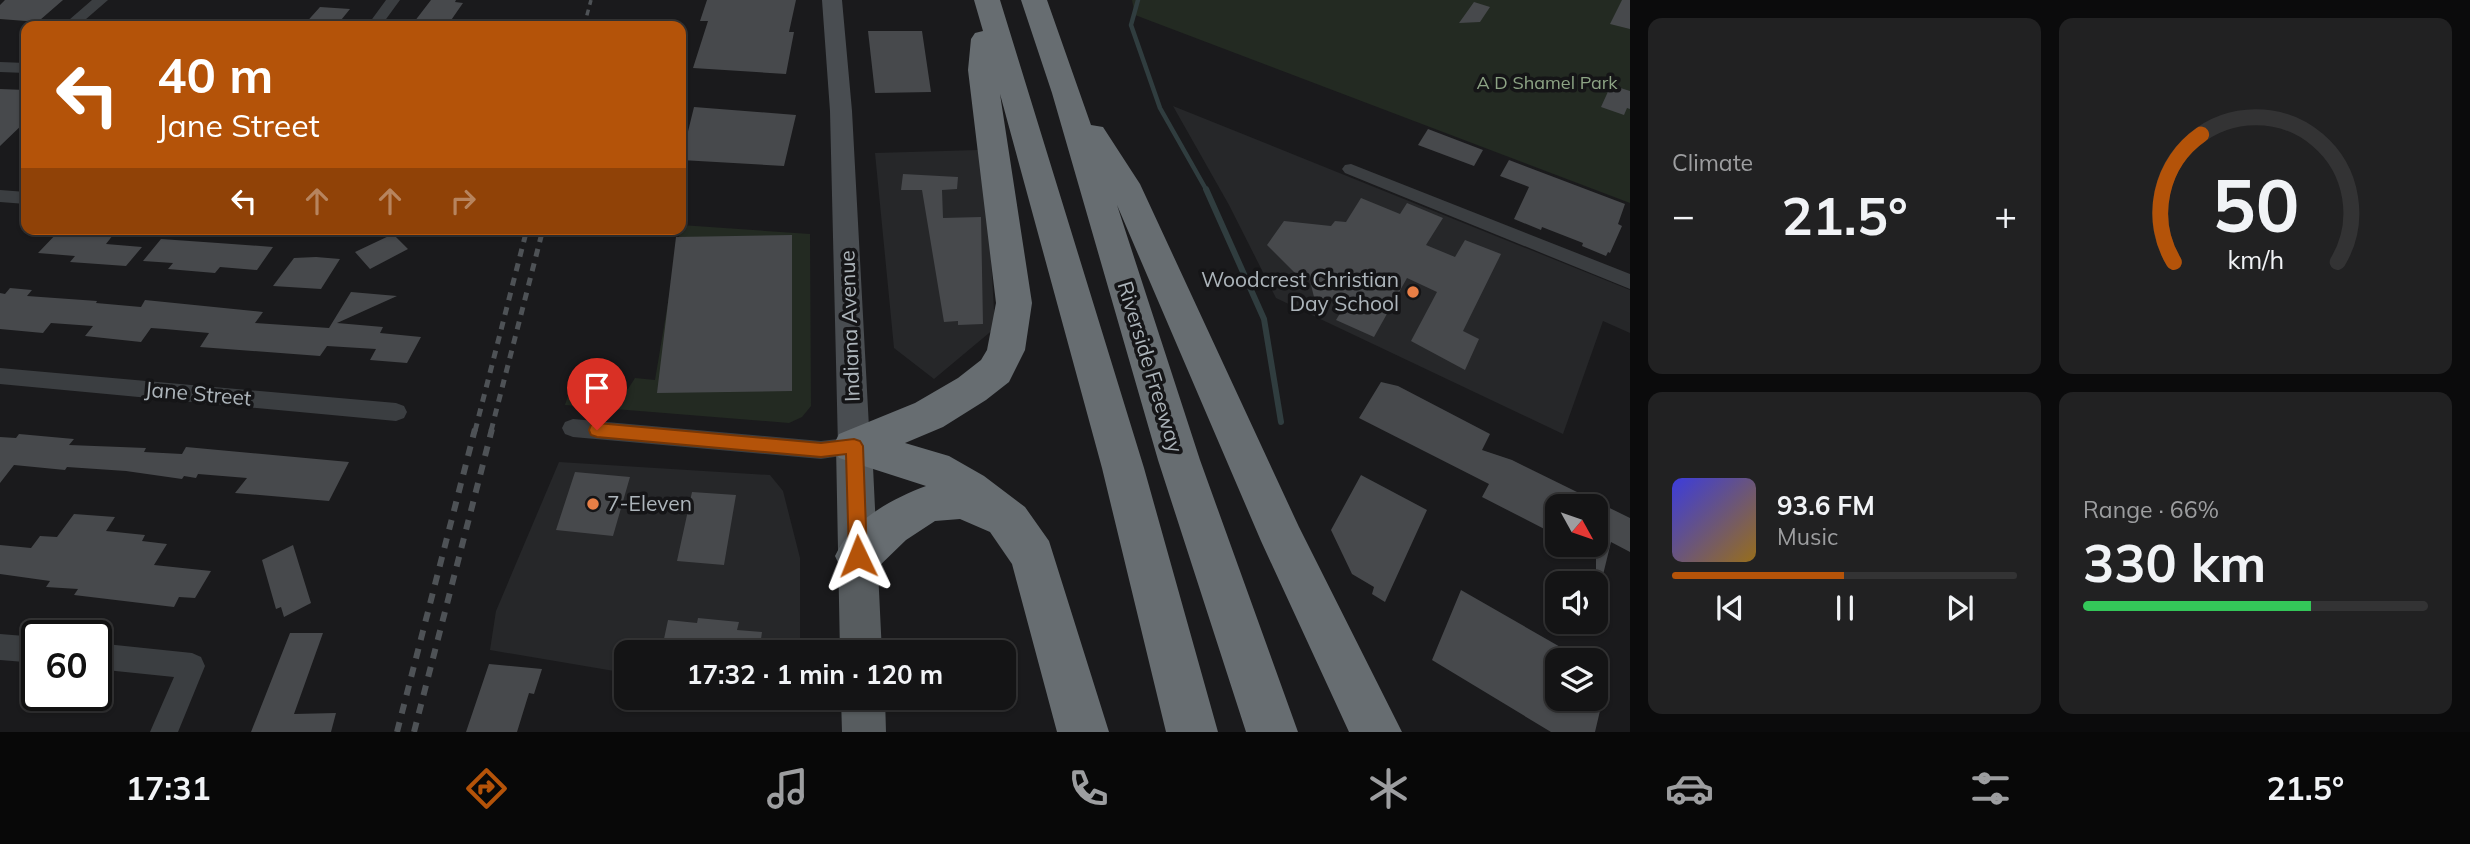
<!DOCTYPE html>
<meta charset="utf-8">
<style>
body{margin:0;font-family:Mulish,sans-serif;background:#212122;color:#f1f3f6;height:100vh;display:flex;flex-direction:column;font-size:26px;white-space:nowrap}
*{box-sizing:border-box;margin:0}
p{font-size:23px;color:#9d9ea0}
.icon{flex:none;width:38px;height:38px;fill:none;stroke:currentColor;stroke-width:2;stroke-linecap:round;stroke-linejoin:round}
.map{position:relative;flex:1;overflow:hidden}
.details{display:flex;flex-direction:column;gap:18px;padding:18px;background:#0b0b0c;width:840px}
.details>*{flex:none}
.top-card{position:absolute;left:21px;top:21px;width:665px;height:214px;border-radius:14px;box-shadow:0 2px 5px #0004,0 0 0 2px #333334;background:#b45309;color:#fff;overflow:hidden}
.needle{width:46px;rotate:130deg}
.buttons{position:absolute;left:1545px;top:494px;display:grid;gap:14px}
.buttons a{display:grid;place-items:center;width:63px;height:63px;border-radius:14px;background:#141415;box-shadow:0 2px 5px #0004,0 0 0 2px #333334;font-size:35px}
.speed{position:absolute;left:21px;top:620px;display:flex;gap:14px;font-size:35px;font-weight:700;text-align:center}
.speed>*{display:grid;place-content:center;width:91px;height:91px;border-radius:50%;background:#141415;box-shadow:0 2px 5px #0004,0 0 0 2px #333334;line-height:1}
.speed .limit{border:4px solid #111;border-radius:10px;background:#fff;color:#111}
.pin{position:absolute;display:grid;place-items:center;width:60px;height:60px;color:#fff;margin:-72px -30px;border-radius:50% 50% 50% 0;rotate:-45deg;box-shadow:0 0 7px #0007}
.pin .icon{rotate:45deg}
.me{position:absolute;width:77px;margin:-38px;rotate:358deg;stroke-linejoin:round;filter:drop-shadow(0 0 5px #0008)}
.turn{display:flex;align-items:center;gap:24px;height:147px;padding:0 21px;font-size:32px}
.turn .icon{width:91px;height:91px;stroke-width:2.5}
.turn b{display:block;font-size:49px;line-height:60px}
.lanes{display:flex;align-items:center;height:66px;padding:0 21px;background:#0003;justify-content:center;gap:35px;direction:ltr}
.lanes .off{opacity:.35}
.big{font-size:52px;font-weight:700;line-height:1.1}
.details .tile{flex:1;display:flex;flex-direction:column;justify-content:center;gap:10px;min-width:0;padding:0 24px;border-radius:14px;background:#212122}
.details .dial{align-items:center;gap:0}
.dial svg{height:182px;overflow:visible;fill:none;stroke:#333334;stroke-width:7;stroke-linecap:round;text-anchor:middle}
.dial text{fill:#f1f3f6;stroke:none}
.song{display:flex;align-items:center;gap:21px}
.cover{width:84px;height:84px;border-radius:10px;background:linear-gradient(135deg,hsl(240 70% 55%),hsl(40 70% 35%))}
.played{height:7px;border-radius:4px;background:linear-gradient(90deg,#b45309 50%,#333334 50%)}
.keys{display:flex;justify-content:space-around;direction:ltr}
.heat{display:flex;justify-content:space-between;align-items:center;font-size:38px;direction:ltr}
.charge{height:10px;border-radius:5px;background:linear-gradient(90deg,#34c759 66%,#333334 0)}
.details .tiles{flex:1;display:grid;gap:18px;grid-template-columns:repeat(2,1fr)}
.trip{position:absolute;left:614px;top:640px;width:402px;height:70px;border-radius:14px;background:#141415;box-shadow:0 2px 5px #0004,0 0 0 2px #333334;font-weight:700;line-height:70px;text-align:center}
.tab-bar{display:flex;height:112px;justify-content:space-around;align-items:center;background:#080808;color:#9d9ea0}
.tab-bar .icon{width:49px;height:49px}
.tab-bar .current{color:#b45309}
.tab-bar b{font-size:32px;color:#f1f3f6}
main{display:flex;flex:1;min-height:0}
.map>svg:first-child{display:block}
</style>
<main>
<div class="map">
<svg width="1630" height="732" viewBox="0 0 1630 732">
<rect width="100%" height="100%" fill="#1a1a1c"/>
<path fill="#262729" d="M1173,106L1630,290V333L1603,321L1563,434L1276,298L1229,205Z
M978,150L988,204L995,328L934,379L894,348L875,153Z
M559,462L770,475L783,491L800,558V653H626V673L490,650L496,611Z"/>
<path fill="#232a22" d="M1132,0H1630V203L1135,15Z
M681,225L810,234L811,406L802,417L789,423L565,405L572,384L628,389L635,378L655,380Z"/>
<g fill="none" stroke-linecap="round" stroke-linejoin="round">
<path stroke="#303d3f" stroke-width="4.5" d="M1138,0L1131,25L1160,108L1207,191"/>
<path stroke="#303d3f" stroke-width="6" d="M1206,189L1264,319L1281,422"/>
</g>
<path fill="#47494c" d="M5,0H63L40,20L26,21L0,19V5Z
M431,0H456L455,2L463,3L447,26H411Z
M707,0H796L789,32H794L786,74L693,68L708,21H700Z
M1622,0H1630V29L1610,24Z
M1474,2L1490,7L1480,22L1459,23Z
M320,7L350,9L337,25L303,26Z
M868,31H922L931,92L875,93Z
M1611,85L1630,91V109L1627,108L1624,115L1601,107Z
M0,89L26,90V121L0,146Z
M694,107L796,115L784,166L681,160Z
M1428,129L1483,150L1474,166L1418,145Z
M1509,160L1625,204L1618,224L1622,226L1610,253L1608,252L1606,256L1582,246L1583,243L1542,227L1541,230L1514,219L1529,187L1500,176Z
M903,174L958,177L957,189L942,190L943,218L981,217L983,324L958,325V321L944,322L922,190H901Z
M1361,198L1400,214L1407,203L1443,218L1426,245L1455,257L1465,240L1501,254L1463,331L1479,339L1465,370L1411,341L1437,292L1407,278L1374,337L1336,320L1347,302L1314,297L1309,277L1298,276L1267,245L1284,221L1331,226L1335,221L1346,222Z
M59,231L113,235L106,244L142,247L126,266L70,262L75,256L38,253Z
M393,234L408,249L370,269L355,252Z
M792,235V391L657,393L676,237Z
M161,239L218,243L273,247L257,270L220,267L215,273L168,269L173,263L143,261Z
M316,257L340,259L321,289L273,286L294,258Z
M10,288L32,290L27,296L97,301L96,303L141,307L145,300L263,312L255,323L329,328L351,292L397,296L337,323L383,327L380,333L421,337L407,363L370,360L376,349L327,346L320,356L200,347L209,333L165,329L151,328L141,342L85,336L93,326L51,323L43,333L0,329V293L5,294Z
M1381,382L1398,386L1490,434L1482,450L1512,460L1630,518V552L1611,542L1602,579L1596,578V506H1558V536L1482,497L1489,484L1359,418Z
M19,434L74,439L69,445L146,448L144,452L182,454L186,447L349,462L329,501L235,493L247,478L198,474L196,478L184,476L182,479L126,471L67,467L65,470L14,465L0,483V437L16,438Z
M575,472L630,477L613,536L556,530Z
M1361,475L1427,510L1385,602L1372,594L1374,587L1352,574L1331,530Z
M692,492L736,495L724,565L677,561Z
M74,514L115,517L106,531L145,535L142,541L167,544L154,565L211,571L195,598L179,597L174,607L74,595L78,589L46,587L50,581L0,574V545L31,548L40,536L57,537Z
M293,545L311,603L284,617L281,607L276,609L262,560Z
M1461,590L1583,660H1558V698H1603L1595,732H1551L1432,660Z
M698,618L739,622L737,630L762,632L759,653H661L668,620L697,623Z
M290,633H323L294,714L336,713L331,732H251Z
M489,664L542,669L534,694L529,693L517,732H466Z"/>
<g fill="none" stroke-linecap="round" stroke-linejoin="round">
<path fill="#3b3e41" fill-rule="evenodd" d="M92,0H108L78,26H62Z
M386,0H400L381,26H367Z
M0,62L26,63V73L0,72Z
M1351,164L1630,274V289L1345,173L1342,169L1345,165Z
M0,190L26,192V204L0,202Z
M0,368L396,403L404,406L407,412L404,418L396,421L0,384Z
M573,419L821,441L854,437L862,439L865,446L862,453L821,459L573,437L565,434L562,428L565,422Z
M0,634L37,637V663L0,660Z
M96,643L192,653L201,657L205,666L178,732H150L174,677L96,669Z"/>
<path fill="#494d51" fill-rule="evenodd" d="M822,0H842L852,111L870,446L865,455L854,459L843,455L838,446L830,111Z"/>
<path fill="#575c5f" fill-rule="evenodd" d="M854,431L867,435L872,446L882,653H840L836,446L841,435Z
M841,698H885L886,732H842Z"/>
<path fill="#676d71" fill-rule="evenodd" d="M974,0H1000L1144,468L1218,732H1166L1102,468L1000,94L1032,303L1025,350L1009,382L986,400L943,427L905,443L949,456L984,476L1025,507L1049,541L1109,732H1057L1012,564L990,532L960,519L935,521L906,540L874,571L858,577L842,571L835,556C851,521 891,499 926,486L839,458L833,446L839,434L915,403L958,378L981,360L987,350L996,303L968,70L971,39L975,33L983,31Z
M1021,0H1047L1091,125L1103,127L1140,184L1299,527L1402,732H1349L1261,541L1117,205L1200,460L1298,732H1246L1158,460L1052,93Z"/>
<path stroke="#4e5256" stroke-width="3.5" stroke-dasharray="6 5" stroke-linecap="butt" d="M584,26L591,0"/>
<path stroke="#4e5256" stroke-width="5" stroke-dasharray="8 7" stroke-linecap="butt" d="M475,431L527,229
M491,431L543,229"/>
<path stroke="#4e5256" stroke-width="6" stroke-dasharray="10 9" stroke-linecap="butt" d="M397,732L475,429
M414,732L492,429"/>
</g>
<path fill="#b45309" stroke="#753606" stroke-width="2" d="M597,423L821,443L854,439L860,441L863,446L867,556L865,562L858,564L851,562L849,556L846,454L821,457L597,437L591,435L589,430L591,425Z"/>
<g fill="#e87f46" stroke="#151517" stroke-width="2.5">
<circle cx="1413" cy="292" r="7"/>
<circle cx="593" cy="504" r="7"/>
</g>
<g text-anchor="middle" stroke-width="7" stroke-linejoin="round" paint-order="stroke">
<g font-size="18" fill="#8da485" stroke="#151517">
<text x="1547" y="89">A D Shamel Park</text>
</g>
<g font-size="21" fill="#adb5bb" stroke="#151517" text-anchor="end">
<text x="1399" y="287">Woodcrest Christian<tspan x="1399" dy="24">Day School</tspan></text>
<text x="607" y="511" text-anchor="start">7-Eleven</text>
</g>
<g font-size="21" fill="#adb5bb" stroke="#151517">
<text transform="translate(850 326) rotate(-92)" y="7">Indiana Avenue</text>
<text transform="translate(1150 367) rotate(73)" y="7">Riverside Freeway</text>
<text transform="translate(198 394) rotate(5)" y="7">Jane Street</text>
</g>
</g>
</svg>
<div class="buttons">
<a><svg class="needle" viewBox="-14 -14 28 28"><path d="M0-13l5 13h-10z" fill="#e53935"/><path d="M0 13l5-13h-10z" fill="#9d9ea0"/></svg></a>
<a><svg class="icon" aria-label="sound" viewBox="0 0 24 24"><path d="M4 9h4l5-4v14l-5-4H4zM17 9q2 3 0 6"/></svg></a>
<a><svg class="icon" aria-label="layers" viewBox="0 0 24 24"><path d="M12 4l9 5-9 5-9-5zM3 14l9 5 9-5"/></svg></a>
</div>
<div class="speed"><div class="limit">60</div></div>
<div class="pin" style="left:597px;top:430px;background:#d93025"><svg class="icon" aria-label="arrive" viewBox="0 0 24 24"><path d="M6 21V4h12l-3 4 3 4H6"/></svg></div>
<svg class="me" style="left:858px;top:556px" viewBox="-20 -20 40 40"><path d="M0-17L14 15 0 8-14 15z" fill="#b45309" stroke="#fff" stroke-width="4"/></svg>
<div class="trip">17:32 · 1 min · 120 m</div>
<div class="top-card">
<div class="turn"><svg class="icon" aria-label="left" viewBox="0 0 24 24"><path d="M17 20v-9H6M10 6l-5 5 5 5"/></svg><div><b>40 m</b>Jane Street</div></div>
<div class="lanes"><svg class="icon" aria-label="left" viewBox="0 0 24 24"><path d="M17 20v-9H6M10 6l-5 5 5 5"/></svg><svg class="icon off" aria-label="ahead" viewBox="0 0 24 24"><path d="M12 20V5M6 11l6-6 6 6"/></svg><svg class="icon off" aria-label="ahead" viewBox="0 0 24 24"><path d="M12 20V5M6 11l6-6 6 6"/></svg><svg class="icon off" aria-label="right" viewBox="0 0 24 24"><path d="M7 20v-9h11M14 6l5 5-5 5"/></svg></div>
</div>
</div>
<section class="details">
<div class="tiles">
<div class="tile"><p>Climate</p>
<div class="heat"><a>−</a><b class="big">21.5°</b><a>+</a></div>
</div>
<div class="tile dial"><svg viewBox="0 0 100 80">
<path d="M14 69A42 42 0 1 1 86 69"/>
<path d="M14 69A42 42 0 0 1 26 13" stroke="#b45309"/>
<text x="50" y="56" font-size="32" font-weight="700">50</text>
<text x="50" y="72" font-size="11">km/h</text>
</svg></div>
<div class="tile">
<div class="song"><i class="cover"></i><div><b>93.6 FM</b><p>Music</p></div></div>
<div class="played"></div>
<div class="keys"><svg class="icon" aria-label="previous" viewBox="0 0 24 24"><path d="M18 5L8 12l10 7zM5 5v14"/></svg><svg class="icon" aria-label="pause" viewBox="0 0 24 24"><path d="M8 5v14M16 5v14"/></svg><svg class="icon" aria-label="next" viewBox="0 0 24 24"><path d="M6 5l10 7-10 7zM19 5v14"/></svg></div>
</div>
<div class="tile"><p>Range · 66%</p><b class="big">330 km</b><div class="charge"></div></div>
</div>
</section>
</main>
<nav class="tab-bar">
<b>17:31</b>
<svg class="icon current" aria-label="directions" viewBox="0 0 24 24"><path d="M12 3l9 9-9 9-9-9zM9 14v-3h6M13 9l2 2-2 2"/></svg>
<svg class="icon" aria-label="music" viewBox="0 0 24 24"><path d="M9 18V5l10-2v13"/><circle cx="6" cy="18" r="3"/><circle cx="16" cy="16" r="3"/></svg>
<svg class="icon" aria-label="phone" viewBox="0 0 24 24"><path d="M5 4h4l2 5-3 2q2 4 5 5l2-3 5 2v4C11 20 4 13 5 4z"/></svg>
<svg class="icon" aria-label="climate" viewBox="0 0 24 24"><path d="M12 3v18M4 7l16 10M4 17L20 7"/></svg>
<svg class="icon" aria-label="car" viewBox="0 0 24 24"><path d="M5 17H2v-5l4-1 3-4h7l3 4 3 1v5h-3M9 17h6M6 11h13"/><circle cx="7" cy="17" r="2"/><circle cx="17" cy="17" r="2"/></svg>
<svg class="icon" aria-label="filters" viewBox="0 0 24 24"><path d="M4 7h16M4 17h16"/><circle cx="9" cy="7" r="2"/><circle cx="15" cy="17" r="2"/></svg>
<b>21.5°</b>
</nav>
